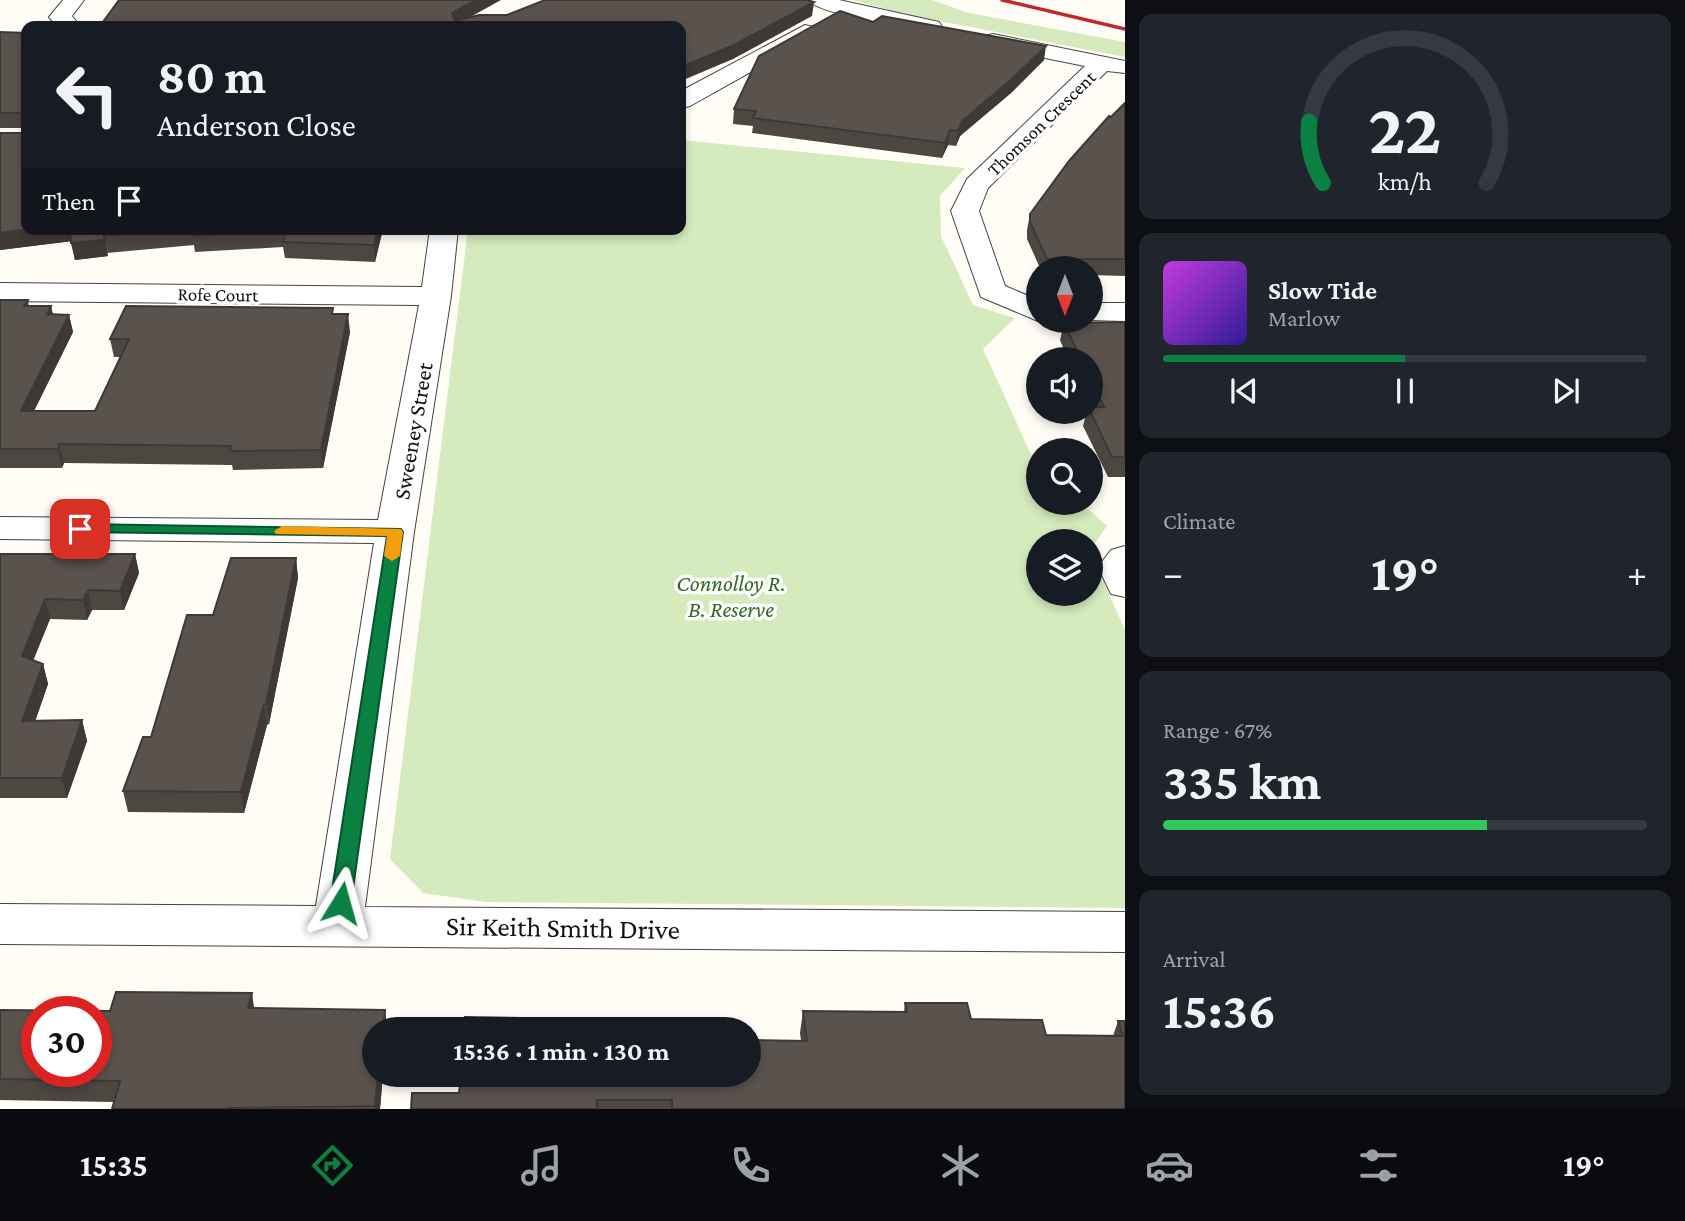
<!DOCTYPE html>
<meta charset="utf-8">
<style>
body{margin:0;font-family:"Crimson Pro",serif;background:#20242c;color:#f1f3f6;height:100vh;display:flex;flex-direction:column;font-size:26px;white-space:nowrap}
*{box-sizing:border-box;margin:0}
p{font-size:23px;color:#9ea1a6}
.icon{flex:none;width:38px;height:38px;fill:none;stroke:currentColor;stroke-width:2;stroke-linecap:round;stroke-linejoin:round}
.map{position:relative;flex:1;overflow:hidden}
.sheet{display:flex;flex-direction:column;gap:14px;padding:14px;background:#0d0f14;width:560px}
.sheet>*{flex:none}
.guide{position:absolute;left:21px;top:21px;width:665px;height:214px;border-radius:14px;box-shadow:0 4px 10px #0003;background:#171b24;color:#f1f3f6;overflow:hidden}
.needle{width:46px;rotate:180deg}
.controls{position:absolute;left:1026px;top:256px;display:grid;gap:14px}
.controls a{display:grid;place-items:center;width:77px;height:77px;border-radius:50%;background:#171b24;box-shadow:0 4px 10px #0003;font-size:35px}
.speed{position:absolute;left:21px;top:996px;display:flex;gap:14px;font-size:35px;font-weight:700;text-align:center}
.speed>*{display:grid;place-content:center;width:91px;height:91px;border-radius:50%;background:#171b24;box-shadow:0 4px 10px #0003;line-height:1}
.speed .limit{border:10px solid #d22;background:#fff;color:#111}
.pin{position:absolute;display:grid;place-items:center;width:60px;height:60px;color:#fff;margin:-30px;border-radius:14px;box-shadow:0 4px 10px #0006}
.me{position:absolute;width:77px;margin:-38px;rotate:8deg;stroke-linejoin:round;filter:drop-shadow(0 0 5px #0008)}
.turn{display:flex;align-items:center;gap:24px;height:147px;padding:0 21px;font-size:32px}
.turn .icon{width:91px;height:91px;stroke-width:2.5}
.turn b{display:block;font-size:49px;line-height:60px}
.then{display:flex;align-items:center;height:66px;padding:0 21px;background:#0003;gap:14px;font-size:26px}
.big{font-size:52px;font-weight:700;line-height:1.1}
.sheet .widget{flex:1;display:flex;flex-direction:column;justify-content:center;gap:10px;min-width:0;padding:0 24px;border-radius:14px;background:#20242c}
.sheet .dial{align-items:center;gap:0}
.dial svg{height:182px;overflow:visible;fill:none;stroke:#363941;stroke-width:7;stroke-linecap:round;text-anchor:middle}
.dial text{fill:#f1f3f6;stroke:none}
.song{display:flex;align-items:center;gap:21px}
.cover{width:84px;height:84px;border-radius:10px;background:linear-gradient(135deg,hsl(290 70% 55%),hsl(250 70% 35%))}
.played{height:7px;border-radius:4px;background:linear-gradient(90deg,#0b8043 50%,#363941 50%)}
.keys{display:flex;justify-content:space-around;direction:ltr}
.heat{display:flex;justify-content:space-between;align-items:center;font-size:38px;direction:ltr}
.charge{height:10px;border-radius:5px;background:linear-gradient(90deg,#34c759 67%,#363941 0)}
.trip{position:absolute;left:362px;top:1017px;width:399px;height:70px;border-radius:35px;background:#171b24;box-shadow:0 4px 10px #0003;font-weight:700;line-height:70px;text-align:center}
.tabs{display:flex;height:112px;justify-content:space-around;align-items:center;background:#090b0e;color:#9ea1a6}
.tabs .icon{width:49px;height:49px}
.tabs .active{color:#0b8043}
.tabs b{font-size:32px;color:#f1f3f6}
main{display:flex;flex:1;min-height:0}
.map>svg:first-child{display:block}
</style>
<main>
<div class="map">
<svg width="1125" height="1109" viewBox="0 0 1125 1109">
<rect width="100%" height="100%" fill="#fffdf5"/>
<path fill="#d5ebbd" d="M852,0H932L969,13L1125,42V57L918,17Z
M681,140L965,168L940,196L941,236L973,305L1015,318L983,349L1034,461L1038,465V502H1080L1107,526L1090,550V541H1038V593H1090V552L1125,630V908L486,902L423,893L390,859L468,229H681Z"/>
<g fill="none" stroke-linecap="round" stroke-linejoin="round">
<defs>
<path id="minor" d="M63,0H84L72,16L80,26H57L49,17Z
M808,0H839L939,22L942,27L939,32L931,34C909,29 818,14 808,0Z
M805,25L813,27L816,32L813,37L690,106L681,108V91Z
M993,34L1125,61V73L1107,71L988,188L979,211L1005,286L1038,300V320H1042L1038,321L981,297L951,211L967,179L1085,66L985,46L982,41L985,36Z
M430,229H458L451,296L414,532L365,907L1125,912V952L0,944V904L316,906L374,543L0,539V517L378,520L419,305L0,301V283L422,287Z
M1090,303H1125V321L1086,320H1090Z
M1125,546V597L1111,594L1098,567L1111,550Z"/>
</defs>
<use href="#minor" stroke="#444" stroke-width="2"/>
<use href="#minor" fill="#fff" fill-rule="evenodd"/>
<path stroke="#c4262e" stroke-width="3.5" d="M1002,0L1125,29"/>
</g>
<path fill="#4d4742" d="M873,22L1044,60L1011,93L960,136L956,146L948,145L942,158L752,133L753,126L733,124L734,109Z
M0,32L26,33V229H383L375,262L285,258L283,247L195,252L194,245L107,253L108,256L75,260L71,241L0,250V133H25V128H0Z
M1125,103V276L1090,275V268H1040L1027,239V230L1030,214L1111,117Z
M0,300H28L29,306H51L53,315H69L73,332L34,411H95L120,357H114L110,339L334,314L350,332L323,468L233,470L232,465L64,463L62,468H0Z
M1125,322V477H1108L1083,426L1087,411H1090L1091,407L1090,359H1068L1060,340L1064,323Z
M0,554H135L139,573L124,610H92L87,620L50,619L33,660L43,664L48,684L35,721L82,720L87,741L67,798H0Z
M296,558L298,578L269,724L267,725L244,813L128,812L123,791L213,615Z
M905,1003L971,1019L1046,1035L1113,1036L1118,1021H1125V1109H411L459,1093L801,1041L800,1033L803,1011L904,1012Z
M254,1009L385,1010L387,1029H374V1074H383L380,1109H112L114,1102L0,1100V1010L110,1011Z"/>
<path fill="#3f3936" d="M476,0H501L454,26L452,13Z
M814,2L812,16L733,59L681,81V67Z
M1046,46L1044,60L1011,93L960,136L956,146L958,131L962,121Z
M950,130L948,145L942,158L945,143Z
M29,229H71L73,241L0,250V233Z
M378,229H383L375,262L374,245Z
M104,236L108,256L75,260L71,243Z
M51,306L55,324L47,314Z
M348,314L350,332L323,468L321,450Z
M69,315L73,332L25,429L21,411Z
M59,444L64,463L62,468L58,449Z
M135,554L139,573L124,610L120,591Z
M296,558L298,578L269,724L266,704Z
M88,590L92,610L87,620L83,600Z
M45,599L50,619L27,676L22,656Z
M43,664L48,684L28,742L22,721Z
M264,704L267,725L244,813L241,792Z
M82,720L87,741L67,798L62,778Z
M252,993L255,1015L248,1008Z
M385,1010L387,1029H383Z
M378,1074H383L380,1109H375Z"/>
<path fill="#5a524d" stroke="#3f3936" stroke-width="2" fill-rule="evenodd" d="M119,0H476L452,13L455,21L479,15H507L545,0H807L814,2L734,45L681,67V26H100Z
M840,11L873,22L882,16L1046,46L1013,78L962,121L958,131L950,130L945,143L753,118L756,111L734,109L759,56Z
M0,32L26,33V229H29L0,233V133H25V113H0Z
M1125,103V259H1047L1030,222V214L1069,161L1109,116L1111,117Z
M70,229H186L104,236L105,240L71,243Z
M193,229H378L374,245L283,242L286,230L193,236Z
M0,300H28L24,306H51L47,314L69,315L21,411H95L129,339H110L126,306L333,308L332,314H348L321,450L230,451L231,446L59,444L58,449H0Z
M1125,322V457H1112L1090,411V407H1104L1090,378V359H1081L1064,323Z
M0,554H135L120,591L88,590L83,600L45,599L22,656L43,664L22,721L82,720L62,778H0Z
M231,558H296L266,704H264L241,792L123,791L143,737H151L187,615H213Z
M116,992L252,993L248,1008L385,1010L383,1029H374V1074H378L375,1106L228,1108V1109H112L120,1081L0,1079V1010L110,1011ZM37,1012H96V1071H37Z
M905,1003H967L971,1019L1042,1020L1046,1035L1123,1036L1118,1021H1125V1109H672V1100H597V1109H411L412,1093H459L461,1074H749V1040L807,1041L803,1011L907,1012Z
M465,1017L522,1018V1022L724,1019V1029H464Z"/>
<path fill="#0b8043" stroke="#07532c" stroke-width="2" d="M80,524L401,529L403,532L351,903L348,909L341,911L333,909L330,903L387,536L75,532L73,529L75,525Z"/>
<path fill="#f59e0b" d="M282,526L401,529L403,532L400,556L392,561L384,556L387,536L276,534L274,531Z"/>
<g text-anchor="middle" stroke-width="7" stroke-linejoin="round" paint-order="stroke">
<g font-size="19" fill="#111" stroke="#fff">
<text transform="translate(1041 123) rotate(-44)" y="7">Thomson Crescent</text>
<text transform="translate(218 294) rotate(1)" y="7">Rofe Court</text>
</g>
<g font-size="23" fill="#111" stroke="#fff">
<text transform="translate(413 431) rotate(-80)" y="8">Sweeney Street</text>
</g>
<g font-size="23" font-style="italic" fill="#2f6b1f" stroke="#fff">
<text x="731" y="591">Connolloy R.<tspan x="731" dy="26">B. Reserve</tspan></text>
</g>
<g font-size="28" fill="#111" stroke="#fff">
<text transform="translate(563 927) rotate(1)" y="10">Sir Keith Smith Drive</text>
</g>
</g>
</svg>
<div class="controls">
<a><svg class="needle" viewBox="-14 -14 28 28"><path d="M0-13l5 13h-10z" fill="#e53935"/><path d="M0 13l5-13h-10z" fill="#9ea1a6"/></svg></a>
<a><svg class="icon" aria-label="sound" viewBox="0 0 24 24"><path d="M4 9h4l5-4v14l-5-4H4zM17 9q2 3 0 6"/></svg></a>
<a><svg class="icon" aria-label="search" viewBox="0 0 24 24"><circle cx="10" cy="10" r="6"/><path d="M15 15l6 6"/></svg></a>
<a><svg class="icon" aria-label="layers" viewBox="0 0 24 24"><path d="M12 4l9 5-9 5-9-5zM3 14l9 5 9-5"/></svg></a>
</div>
<div class="speed"><div class="limit">30</div></div>
<div class="pin" style="left:80px;top:529px;background:#d93025"><svg class="icon" aria-label="arrive" viewBox="0 0 24 24"><path d="M6 21V4h12l-3 4 3 4H6"/></svg></div>
<svg class="me" style="left:341px;top:903px" viewBox="-20 -20 40 40"><path d="M0-17L14 15 0 8-14 15z" fill="#0b8043" stroke="#fff" stroke-width="4"/></svg>
<div class="trip">15:36 · 1 min · 130 m</div>
<div class="guide">
<div class="turn"><svg class="icon" aria-label="left" viewBox="0 0 24 24"><path d="M17 20v-9H6M10 6l-5 5 5 5"/></svg><div><b>80 m</b>Anderson Close</div></div>
<div class="then">Then<svg class="icon" aria-label="arrive" viewBox="0 0 24 24"><path d="M6 21V4h12l-3 4 3 4H6"/></svg></div>
</div>
</div>
<section class="sheet">
<div class="widget dial"><svg viewBox="0 0 100 80">
<path d="M14 69A42 42 0 1 1 86 69"/>
<path d="M14 69A42 42 0 0 1 8 42" stroke="#0b8043"/>
<text x="50" y="56" font-size="32" font-weight="700">22</text>
<text x="50" y="72" font-size="11">km/h</text>
</svg></div>
<div class="widget">
<div class="song"><i class="cover"></i><div><b>Slow Tide</b><p>Marlow</p></div></div>
<div class="played"></div>
<div class="keys"><svg class="icon" aria-label="previous" viewBox="0 0 24 24"><path d="M18 5L8 12l10 7zM5 5v14"/></svg><svg class="icon" aria-label="pause" viewBox="0 0 24 24"><path d="M8 5v14M16 5v14"/></svg><svg class="icon" aria-label="next" viewBox="0 0 24 24"><path d="M6 5l10 7-10 7zM19 5v14"/></svg></div>
</div>
<div class="widget"><p>Climate</p>
<div class="heat"><a>−</a><b class="big">19°</b><a>+</a></div>
</div>
<div class="widget"><p>Range · 67%</p><b class="big">335 km</b><div class="charge"></div></div>
<div class="widget"><p>Arrival</p><b class="big">15:36</b></div>
</section>
</main>
<nav class="tabs">
<b>15:35</b>
<svg class="icon active" aria-label="directions" viewBox="0 0 24 24"><path d="M12 3l9 9-9 9-9-9zM9 14v-3h6M13 9l2 2-2 2"/></svg>
<svg class="icon" aria-label="music" viewBox="0 0 24 24"><path d="M9 18V5l10-2v13"/><circle cx="6" cy="18" r="3"/><circle cx="16" cy="16" r="3"/></svg>
<svg class="icon" aria-label="phone" viewBox="0 0 24 24"><path d="M5 4h4l2 5-3 2q2 4 5 5l2-3 5 2v4C11 20 4 13 5 4z"/></svg>
<svg class="icon" aria-label="climate" viewBox="0 0 24 24"><path d="M12 3v18M4 7l16 10M4 17L20 7"/></svg>
<svg class="icon" aria-label="car" viewBox="0 0 24 24"><path d="M5 17H2v-5l4-1 3-4h7l3 4 3 1v5h-3M9 17h6M6 11h13"/><circle cx="7" cy="17" r="2"/><circle cx="17" cy="17" r="2"/></svg>
<svg class="icon" aria-label="filters" viewBox="0 0 24 24"><path d="M4 7h16M4 17h16"/><circle cx="9" cy="7" r="2"/><circle cx="15" cy="17" r="2"/></svg>
<b>19°</b>
</nav>
